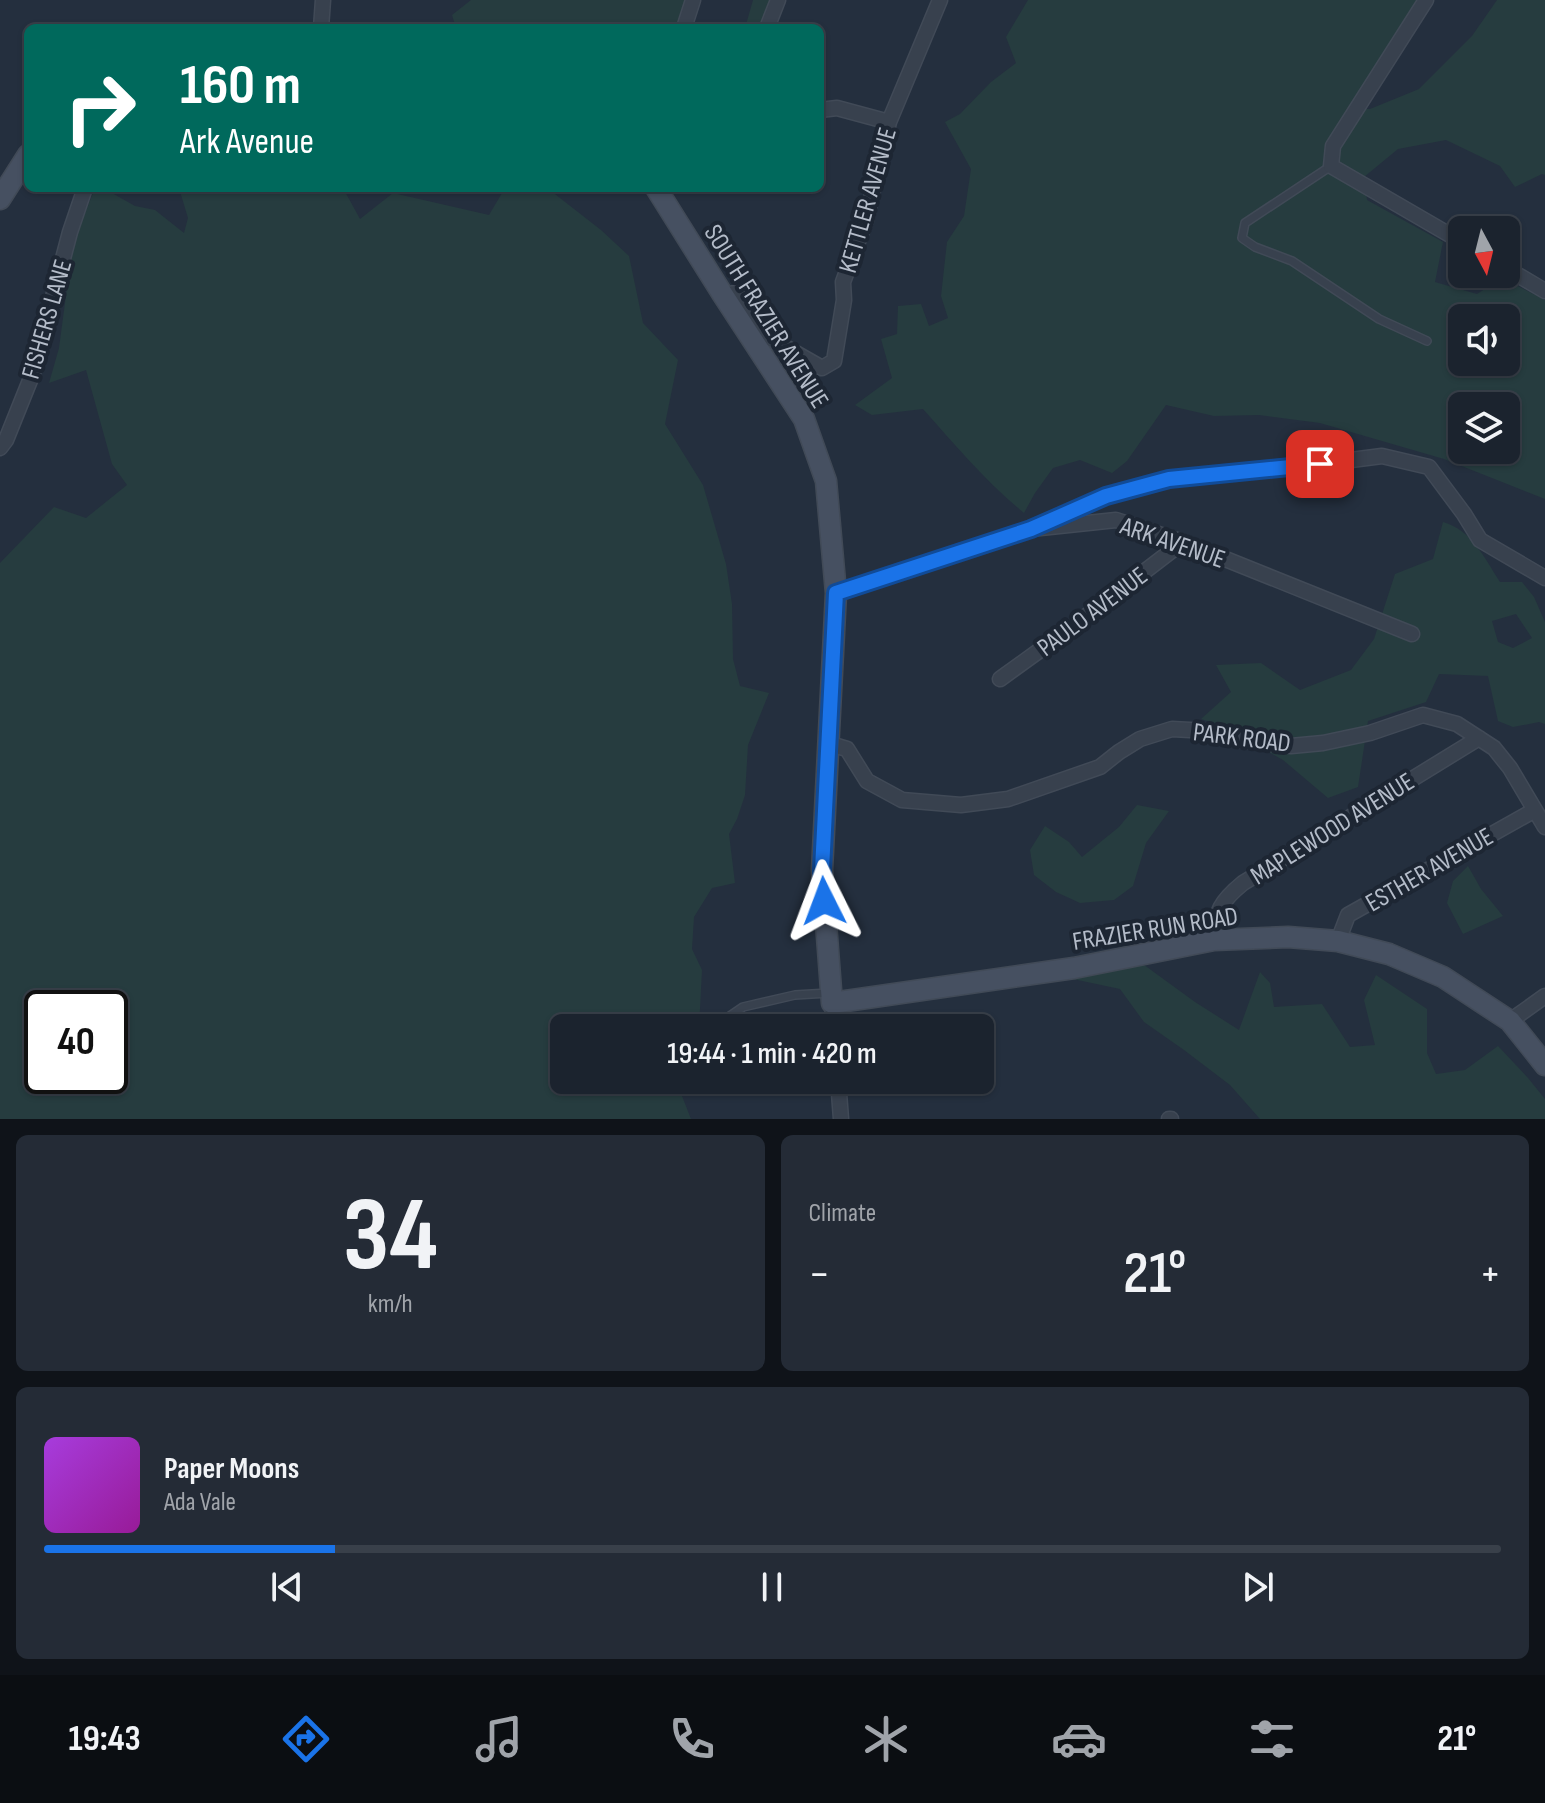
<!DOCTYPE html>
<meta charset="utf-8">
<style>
body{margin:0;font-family:"Sofia Sans Condensed",sans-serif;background:#242b36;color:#f1f3f6;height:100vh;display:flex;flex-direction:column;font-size:30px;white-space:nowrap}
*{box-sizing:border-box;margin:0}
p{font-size:26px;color:#a0a4aa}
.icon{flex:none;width:44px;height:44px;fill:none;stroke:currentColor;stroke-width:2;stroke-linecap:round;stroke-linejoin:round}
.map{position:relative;height:1119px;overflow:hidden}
.drawer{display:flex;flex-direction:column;gap:16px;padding:16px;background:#0f1319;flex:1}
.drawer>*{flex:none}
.top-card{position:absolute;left:24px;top:24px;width:800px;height:168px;border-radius:12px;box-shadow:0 2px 6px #0004,0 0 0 2px #39404a;background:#00695c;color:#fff;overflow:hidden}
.needle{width:52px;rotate:173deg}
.controls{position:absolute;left:1448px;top:216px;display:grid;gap:16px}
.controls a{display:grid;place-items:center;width:72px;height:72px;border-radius:12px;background:#1b232e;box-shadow:0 2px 6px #0004,0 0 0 2px #39404a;font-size:40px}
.speed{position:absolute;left:24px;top:990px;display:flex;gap:16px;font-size:40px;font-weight:700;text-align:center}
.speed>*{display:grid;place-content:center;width:104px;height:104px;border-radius:50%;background:#1b232e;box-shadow:0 2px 6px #0004,0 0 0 2px #39404a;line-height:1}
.speed .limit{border:4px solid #111;border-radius:12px;background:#fff;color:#111}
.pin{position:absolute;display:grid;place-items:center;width:68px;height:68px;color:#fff;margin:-34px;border-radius:16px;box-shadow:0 4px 12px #0006}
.me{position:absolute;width:88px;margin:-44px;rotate:357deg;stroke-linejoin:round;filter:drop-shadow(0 0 6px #0008)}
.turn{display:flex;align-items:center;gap:28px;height:168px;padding:0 24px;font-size:36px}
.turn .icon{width:104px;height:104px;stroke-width:2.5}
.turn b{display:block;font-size:56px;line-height:68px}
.big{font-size:60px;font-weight:600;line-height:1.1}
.drawer .widget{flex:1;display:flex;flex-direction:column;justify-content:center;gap:12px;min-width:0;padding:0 28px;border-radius:12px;background:#242b36}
.drawer .dial{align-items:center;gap:0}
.dial b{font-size:104px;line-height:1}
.song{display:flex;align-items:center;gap:24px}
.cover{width:96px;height:96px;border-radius:12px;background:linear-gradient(135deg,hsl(280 70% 55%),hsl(300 70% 35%))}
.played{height:8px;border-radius:4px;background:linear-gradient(90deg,#1a73e8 20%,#39404a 20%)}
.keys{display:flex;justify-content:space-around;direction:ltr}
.heat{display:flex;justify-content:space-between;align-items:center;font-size:44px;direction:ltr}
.drawer .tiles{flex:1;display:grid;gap:16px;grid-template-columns:1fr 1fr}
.widget:last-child{grid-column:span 2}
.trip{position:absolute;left:550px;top:1014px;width:444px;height:80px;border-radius:12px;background:#1b232e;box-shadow:0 2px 6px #0004,0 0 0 2px #39404a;font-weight:600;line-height:80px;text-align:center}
.tabs{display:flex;height:128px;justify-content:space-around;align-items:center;background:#0b0e12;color:#a0a4aa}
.tabs .icon{width:56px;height:56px}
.tabs .active{color:#1a73e8}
.tabs b{font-size:36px;color:#f1f3f6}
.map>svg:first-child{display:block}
</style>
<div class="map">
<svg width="1545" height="1119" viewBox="0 0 1545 1119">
<rect width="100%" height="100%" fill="#242f3e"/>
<path fill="#263c3f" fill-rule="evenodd" d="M471,0H687L679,28H456L452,15Z
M753,0H772L760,28H745Z
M1028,0H1424L1355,109H1370L1419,89L1472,36L1497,0H1545V175L1542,174L1515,187L1500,166L1446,140L1398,149L1364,177L1367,200L1443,242L1435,282L1477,294L1502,278L1545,300V499L1444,459L1320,423L1259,415L1214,416L1166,405L1127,461L1112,473L1080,460L1053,468L1035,493L1024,513C987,483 955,445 923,409L872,415L855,405L892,378L881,339L897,334L898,306L921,304L929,326L948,318L941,296L947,242L964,216L971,169L945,122L960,114L991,82L1016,63L1006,37ZM1462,318H1506V362H1462ZM1462,406H1506V450H1462Z
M95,188H103L135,206L155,210L184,233L188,218L179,188H343L360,219L393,193L489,215L505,188H542L551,191L601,230L629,256L643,323L678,360L665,424L703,485L726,564L732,604L733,659L740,686L769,693L748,745L745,795L737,819L729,834L735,883L712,888L694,917L692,949L702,970L699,1028H564V1080H712L682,1096L691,1119H0V563L54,507L86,518L127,485L112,464L86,370L49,383L59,348L73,243ZM42,1008H110V1076H42Z
M1443,522C1472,530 1485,559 1500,582H1522L1534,597L1545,622V724L1539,722L1513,727L1498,721L1488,676L1439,674L1426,702L1368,721L1358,787L1328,798L1283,760L1223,726L1201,719L1231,692L1216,665L1261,663L1300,690L1351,670L1374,639L1395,574L1433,559ZM1516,614L1532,638L1513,648L1498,642L1492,621Z
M1137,805L1169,811L1146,843L1133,886L1114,900L1080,903L1056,892L1034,875L1030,850L1045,826L1069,842L1082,857L1119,827Z
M1468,866L1481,889L1503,916L1463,934L1447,903L1453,881Z
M1140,962L1195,1002L1239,1030L1260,972L1270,983L1274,1007L1322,1004L1350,1047L1375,1045L1364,1000L1376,975L1427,1009V1053L1436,1074L1465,1070L1498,1046L1528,1078L1545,1099V1119H1260L1230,1085L1184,1050L1144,1022L1120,989L1073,979L1095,967Z"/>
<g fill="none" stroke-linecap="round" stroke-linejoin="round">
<defs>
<path id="lane" d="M1331,166L1245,223L1242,238L1255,247L1292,261L1379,319L1427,341
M712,1028L743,1007L795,995L829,993"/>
<path id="street" d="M1426,0L1333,146L1331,166L1462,242
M321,28L323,0
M684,28L693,0
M767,28L778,0
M820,110L837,108L889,122
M1506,268L1545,291
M723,295L736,293L771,339L822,368L834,361L844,300L843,282L866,220L889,122L940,0
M0,448L6,440L33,373L70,232L85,188
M1046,522L1106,496L1169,479L1289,468L1382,456L1429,467L1464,514L1480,540L1545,578
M836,593L1031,529L1116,520L1183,542L1412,634
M1000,679L1076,624L1183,542
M827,743L847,749L867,781L902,800L961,805L1008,799L1100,767L1119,752L1140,739L1172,729L1208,731L1238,740L1291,746L1323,743L1370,733L1423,715L1457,724L1494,748L1510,768L1545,827
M1214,940C1215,911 1221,901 1243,883L1479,738
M1338,941L1348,915L1535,810
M832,1003L834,1028
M1510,1021L1545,996
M838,1080L841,1119
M1169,1119H1171"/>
<path id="secondary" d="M656,188L723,295L804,419L826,481L836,593L822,870L832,1003L1074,968L1214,940L1288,937L1338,941L1389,954L1443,977L1510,1021L1545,1065
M0,199L28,155"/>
</defs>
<use href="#lane" stroke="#414a57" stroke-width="10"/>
<use href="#street" stroke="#414a57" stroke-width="17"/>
<use href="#secondary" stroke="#414a57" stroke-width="23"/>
<use href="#lane" stroke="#38414e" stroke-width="7"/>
<use href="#street" stroke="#38414e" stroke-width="14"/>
<use href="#secondary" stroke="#465061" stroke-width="20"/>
</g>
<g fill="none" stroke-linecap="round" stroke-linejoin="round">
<defs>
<path id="route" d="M824,901L822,870L836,593L1031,529L1106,496L1169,479L1320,464"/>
</defs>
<use href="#route" stroke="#114b97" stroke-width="20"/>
<use href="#route" stroke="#1a73e8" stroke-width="14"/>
</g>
<g text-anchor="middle" stroke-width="8" stroke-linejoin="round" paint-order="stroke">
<g font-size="26" fill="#b4bcc9" stroke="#1d2633">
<text transform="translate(867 200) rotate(-74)" y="9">KETTLER AVENUE</text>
<text transform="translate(767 316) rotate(58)" y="9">SOUTH FRAZIER AVENUE</text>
<text transform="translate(46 319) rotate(-74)" y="9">FISHERS LANE</text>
<text transform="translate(1173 542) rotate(19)" y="9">ARK AVENUE</text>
<text transform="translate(1092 611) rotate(-37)" y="9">PAULO AVENUE</text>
<text transform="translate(1242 737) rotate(7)" y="9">PARK ROAD</text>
<text transform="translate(1332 828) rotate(-32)" y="9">MAPLEWOOD AVENUE</text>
<text transform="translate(1429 869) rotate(-30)" y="9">ESTHER AVENUE</text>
<text transform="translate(1155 928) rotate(-9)" y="9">FRAZIER RUN ROAD</text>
</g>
</g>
</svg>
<div class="controls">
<a><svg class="needle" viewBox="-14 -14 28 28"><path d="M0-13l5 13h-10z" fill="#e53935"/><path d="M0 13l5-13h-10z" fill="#a0a4aa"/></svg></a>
<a><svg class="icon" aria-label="sound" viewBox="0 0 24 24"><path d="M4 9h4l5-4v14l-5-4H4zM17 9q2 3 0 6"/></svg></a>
<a><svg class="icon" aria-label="layers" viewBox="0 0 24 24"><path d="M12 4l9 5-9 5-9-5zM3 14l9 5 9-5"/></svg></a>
</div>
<div class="speed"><div class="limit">40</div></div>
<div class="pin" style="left:1320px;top:464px;background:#d93025"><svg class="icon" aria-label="arrive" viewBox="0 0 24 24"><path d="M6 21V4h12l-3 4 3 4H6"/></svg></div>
<svg class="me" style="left:824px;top:901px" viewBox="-20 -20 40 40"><path d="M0-17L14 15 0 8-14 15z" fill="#1a73e8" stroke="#fff" stroke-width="4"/></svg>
<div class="trip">19:44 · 1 min · 420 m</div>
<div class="top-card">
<div class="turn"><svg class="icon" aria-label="right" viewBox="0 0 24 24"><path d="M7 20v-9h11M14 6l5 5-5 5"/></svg><div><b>160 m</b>Ark Avenue</div></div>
</div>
</div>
<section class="drawer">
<div class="tiles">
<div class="widget dial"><b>34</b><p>km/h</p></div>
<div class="widget"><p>Climate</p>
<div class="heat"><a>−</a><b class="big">21°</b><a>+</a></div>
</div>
<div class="widget">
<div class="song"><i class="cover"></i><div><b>Paper Moons</b><p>Ada Vale</p></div></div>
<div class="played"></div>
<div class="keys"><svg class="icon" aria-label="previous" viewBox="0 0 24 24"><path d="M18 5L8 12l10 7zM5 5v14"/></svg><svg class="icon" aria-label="pause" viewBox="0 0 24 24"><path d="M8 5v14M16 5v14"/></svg><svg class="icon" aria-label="next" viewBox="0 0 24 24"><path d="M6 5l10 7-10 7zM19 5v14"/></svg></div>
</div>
</div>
</section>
<nav class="tabs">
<b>19:43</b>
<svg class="icon active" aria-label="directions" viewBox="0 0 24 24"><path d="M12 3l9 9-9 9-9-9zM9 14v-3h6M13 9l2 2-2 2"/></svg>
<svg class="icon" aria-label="music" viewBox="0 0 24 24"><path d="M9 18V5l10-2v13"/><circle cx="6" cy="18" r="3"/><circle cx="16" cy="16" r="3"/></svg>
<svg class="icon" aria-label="phone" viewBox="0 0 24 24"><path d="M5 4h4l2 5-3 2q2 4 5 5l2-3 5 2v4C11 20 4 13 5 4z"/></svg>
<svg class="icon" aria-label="climate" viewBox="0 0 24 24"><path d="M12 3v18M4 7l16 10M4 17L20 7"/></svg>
<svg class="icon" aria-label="car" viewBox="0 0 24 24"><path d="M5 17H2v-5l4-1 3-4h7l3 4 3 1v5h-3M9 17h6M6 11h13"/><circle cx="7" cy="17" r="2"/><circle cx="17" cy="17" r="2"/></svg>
<svg class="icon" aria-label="filters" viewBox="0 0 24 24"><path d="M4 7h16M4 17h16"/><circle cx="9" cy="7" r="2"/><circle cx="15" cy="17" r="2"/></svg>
<b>21°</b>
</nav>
